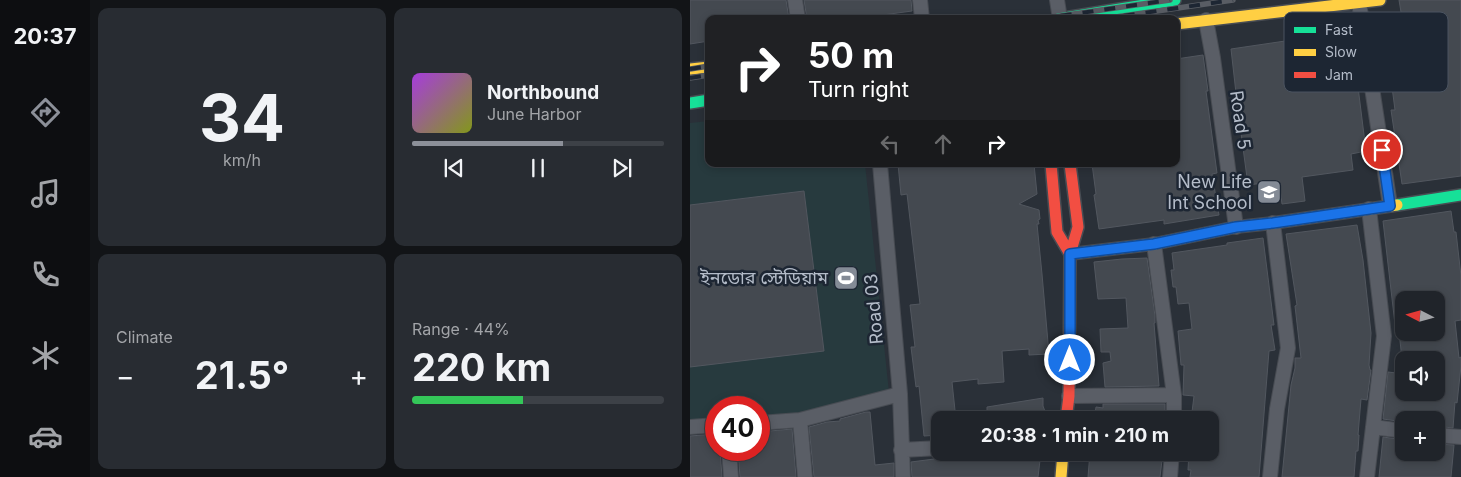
<!DOCTYPE html>
<meta charset="utf-8">
<style>
body{margin:0;font-family:Inter,"Noto Sans Bengali",sans-serif;background:#282c32;color:#f1f3f6;height:100vh;display:flex;flex-direction:column;font-size:19px;white-space:nowrap}
*{box-sizing:border-box;margin:0}
p{font-size:16px;color:#a2a4a8}
.icon{flex:none;width:28px;height:28px;fill:none;stroke:currentColor;stroke-width:2;stroke-linecap:round;stroke-linejoin:round}
.map{position:relative;flex:1;overflow:hidden}
.drawer{display:flex;flex-direction:column;gap:8px;padding:8px;background:#121417;width:600px}
.drawer>*{flex:none}
.top-card{position:absolute;left:15px;top:15px;width:475px;height:152px;border-radius:10px;box-shadow:0 2px 8px #0003,0 0 0 1px #3d4147;background:#202124;color:#fff;overflow:hidden}
.needle{width:32px;rotate:276deg}
.controls{position:absolute;left:705px;top:291px;display:grid;gap:10px}
.controls a{display:grid;place-items:center;width:50px;height:50px;border-radius:10px;background:#20242a;box-shadow:0 2px 8px #0003,0 0 0 1px #3d4147;font-size:25px}
.speed{position:absolute;left:15px;top:396px;display:flex;gap:10px;font-size:25px;font-weight:700;text-align:center}
.speed>*{display:grid;place-content:center;width:65px;height:65px;border-radius:50%;background:#20242a;box-shadow:0 2px 8px #0003,0 0 0 1px #3d4147;line-height:1}
.speed .limit{border:8px solid #d22;background:#fff;color:#111}
.pin{position:absolute;display:grid;place-items:center;width:42px;height:42px;color:#fff;margin:-21px;border:2px solid #fff;border-radius:50%;box-shadow:0 1px 5px #0007}
.me{position:absolute;width:55px;margin:-28px;rotate:0deg;stroke-linejoin:round;filter:drop-shadow(0 0 4px #0008)}
.turn{display:flex;align-items:center;gap:18px;height:105px;padding:0 20px;font-size:22px}
.turn .icon{width:65px;height:65px;stroke-width:2.5}
.turn b{display:block;font-size:35px;line-height:42px}
.lanes{display:flex;align-items:center;height:48px;padding:0 20px;background:#0003;justify-content:center;gap:25px;direction:ltr}
.lanes .off{opacity:.35}
.big{font-size:38px;font-weight:700;line-height:1.1}
.drawer .tile{flex:1;display:flex;flex-direction:column;justify-content:center;gap:8px;min-width:0;padding:0 18px;border-radius:10px;background:#282c32}
.drawer .dial{align-items:center;gap:0}
.dial b{font-size:65px;line-height:1}
.song{display:flex;align-items:center;gap:15px}
.cover{width:60px;height:60px;border-radius:8px;background:linear-gradient(135deg,hsl(280 70% 55%),hsl(70 70% 35%))}
.played{height:5px;border-radius:2px;background:linear-gradient(90deg,#8c9099 60%,#3d4147 60%)}
.keys{display:flex;justify-content:space-around;direction:ltr}
.heat{display:flex;justify-content:space-between;align-items:center;font-size:28px;direction:ltr}
.charge{height:8px;border-radius:4px;background:linear-gradient(90deg,#34c759 44%,#3d4147 0)}
.drawer .tiles{flex:1;display:grid;gap:8px;grid-template-columns:repeat(2,1fr)}
.trip{position:absolute;left:241px;top:411px;width:288px;height:50px;border-radius:10px;background:#20242a;box-shadow:0 2px 8px #0003,0 0 0 1px #3d4147;font-weight:700;line-height:50px;text-align:center}
main{display:flex;flex:1;min-height:0}
.tabs{display:flex;flex-direction:column;width:90px;justify-content:space-around;align-items:center;background:#0d0e11;color:#a2a4a8}
.tabs .icon{width:35px;height:35px}
.tabs .current{color:#8c9099}
.tabs b{font-size:22px;color:#f1f3f6}
.map>svg:first-child{display:block}
</style>
<main>
<nav class="tabs">
<b>20:37</b>
<svg class="icon current" aria-label="directions" viewBox="0 0 24 24"><path d="M12 3l9 9-9 9-9-9zM9 14v-3h6M13 9l2 2-2 2"/></svg>
<svg class="icon" aria-label="music" viewBox="0 0 24 24"><path d="M9 18V5l10-2v13"/><circle cx="6" cy="18" r="3"/><circle cx="16" cy="16" r="3"/></svg>
<svg class="icon" aria-label="phone" viewBox="0 0 24 24"><path d="M5 4h4l2 5-3 2q2 4 5 5l2-3 5 2v4C11 20 4 13 5 4z"/></svg>
<svg class="icon" aria-label="climate" viewBox="0 0 24 24"><path d="M12 3v18M4 7l16 10M4 17L20 7"/></svg>
<svg class="icon" aria-label="car" viewBox="0 0 24 24"><path d="M5 17H2v-5l4-1 3-4h7l3 4 3 1v5h-3M9 17h6M6 11h13"/><circle cx="7" cy="17" r="2"/><circle cx="17" cy="17" r="2"/></svg>
</nav>
<section class="drawer">
<div class="tiles">
<div class="tile dial"><b>34</b><p>km/h</p></div>
<div class="tile">
<div class="song"><i class="cover"></i><div><b>Northbound</b><p>June Harbor</p></div></div>
<div class="played"></div>
<div class="keys"><svg class="icon" aria-label="previous" viewBox="0 0 24 24"><path d="M18 5L8 12l10 7zM5 5v14"/></svg><svg class="icon" aria-label="pause" viewBox="0 0 24 24"><path d="M8 5v14M16 5v14"/></svg><svg class="icon" aria-label="next" viewBox="0 0 24 24"><path d="M6 5l10 7-10 7zM19 5v14"/></svg></div>
</div>
<div class="tile"><p>Climate</p>
<div class="heat"><a>−</a><b class="big">21.5°</b><a>+</a></div>
</div>
<div class="tile"><p>Range · 44%</p><b class="big">220 km</b><div class="charge"></div></div>
</div>
</section>
<div class="map">
<svg width="771" height="477" viewBox="0 0 771 477">
<rect width="100%" height="100%" fill="#2a3038"/>
<path fill="#273a3e" d="M19,121V164H175L200,402L76,417L69,416V408H26V418L0,420V367L134,350L114,191L0,205V123Z"/>
<path fill="#444950" stroke="#52575f" d="M0,0H96L99,19H19V41L0,44Z
M114,0H221L222,11L163,19H117Z
M709,0H771V176L712,184L701,110H705L695,33L714,30Z
M663,31L668,71H666L676,151L661,154L663,170L612,177L615,201L592,204L589,181L558,185L551,133L547,134L543,93H546L541,49Z
M513,55L518,91H516L527,173L522,174L529,215L474,224V220L409,229L404,195L406,194L402,164H486V59Z
M208,164H344L347,194L329,204L349,210L350,219L348,220L349,224H347L352,274L359,354L339,355V349L312,351L314,382L288,384V379L262,382L266,420H250V435L234,436L229,386L226,387L221,347H225L220,305L230,304L217,194L211,195Z
M114,191L134,351L0,367V205Z
M761,211L764,232H766L771,276V320L765,321L769,358L771,357V366L767,403L765,402L763,428L746,426V420H714V422L693,419L698,372L714,374V392H746V356L712,359L709,332H746V300H714V332L706,333L693,221Z
M667,225L673,260L681,333L679,365L680,370H681L677,400L671,399L668,435H669L668,451H666L664,477H592L601,385L605,368V358H611L605,306L607,305L596,234Z
M573,238L584,325H581L585,350L579,351L569,477H500L501,470H498L499,452H520V420H501L504,396L493,395L494,365H491L488,331L502,329L499,303L488,304L486,287H483L481,270H484L482,253L537,245V243Z
M457,258L465,316V323H464L469,386L415,387L413,363L421,361L420,352H411L410,329L438,328L436,298L408,299L404,262L432,259Z
M353,398V406L356,414L353,420H290L297,411V407Z
M413,404H475V420H404L406,407L413,408Z
M176,412H180L185,465L204,463V477H124L119,427L137,422L150,421V419Z
M102,429L106,477H50L48,450H69V432Z
M26,434V450H30L32,477H0V436Z
M693,437L714,440V452H746V444L764,445L761,477H689Z
M307,452H351L348,477H222L221,462L275,455Z
M400,452H473L470,477H398Z"/>
<g fill="none" stroke-linecap="round" stroke-linejoin="round">
<defs>
<path id="street" d="M105,0L108,19
M230,0L232,19
M367,0L370,19
M669,3L700,205
M516,20L523,58L546,227
M190,164L210,394L213,477
M464,244L484,395V420
M379,396L484,395
M110,420L115,477
M69,423L110,420L210,394
M0,427L26,425
M683,427L714,431
M746,435L771,437
M39,450L41,477
M211,450L250,448
M480,477L482,452
M580,477L587,409L598,348L583,223
M677,477L694,336L679,209"/>
<path id="fast" d="M368,19L485,0
M0,103L19,100
M707,205L771,195"/>
<path id="slow" d="M486,24L690,0
M0,69L19,67
M380,254L464,244L546,227L583,223L707,205
M371,477L373,452"/>
<path id="jam" d="M361,164L367,232L380,254
M376,420L379,396L380,254L388,227L380,164"/>
</defs>
<use href="#street" stroke="#484c53" stroke-width="16"/>
<use href="#fast" stroke="#484c53" stroke-width="14"/>
<use href="#slow" stroke="#484c53" stroke-width="14"/>
<use href="#jam" stroke="#484c53" stroke-width="14"/>
<use href="#street" stroke="#5a5e66" stroke-width="14"/>
<use href="#fast" stroke="#16e098" stroke-width="11"/>
<use href="#slow" stroke="#ffcf43" stroke-width="11"/>
<use href="#jam" stroke="#f24e42" stroke-width="11"/>
<defs>
<path id="rail" d="M349,19L480,0
M412,19L543,0
M0,69L19,66
M0,78L19,75"/>
</defs>
<use href="#rail" stroke="#595d64" stroke-width="5.5"/>
<use href="#rail" stroke="#1d2633" stroke-width="4" stroke-dasharray="11" stroke-linecap="butt"/>
</g>
<g fill="none" stroke-linecap="round" stroke-linejoin="round">
<defs>
<path id="route" d="M380,360V254L464,244L546,227L583,223L700,206L692,150"/>
</defs>
<use href="#route" stroke="#114b97" stroke-width="12"/>
<use href="#route" stroke="#1a73e8" stroke-width="9"/>
</g>
<defs>
<symbol id="school-square" viewBox="-11 -11 22 22"><rect x="-9" y="-9" width="18" height="18" rx="4" fill="#848b96" stroke="#1d2633"/><path d="M0-5L7-2L0 1L-7-2ZM-4 1L0 2.5L4 1V4Q0 6-4 4Z" fill="#fff"/></symbol>
<symbol id="stadium-square" viewBox="-11 -11 22 22"><rect x="-9" y="-9" width="18" height="18" rx="4" fill="#848b96" stroke="#1d2633"/><path d="M0-5a6.5 5 0 1 0 0 10a6.5 5 0 1 0 0-10ZM-3.5-1.8h7v3.6h-7Z" fill="#fff"/></symbol>
</defs>
<g fill-rule="evenodd">
<use href="#school-square" x="565" y="178" width="28" height="28"/>
<use href="#stadium-square" x="142" y="264" width="28" height="28"/>
</g>
<g text-anchor="middle" stroke-width="5" stroke-linejoin="round" paint-order="stroke">
<g font-size="18" fill="#b4bcc9" stroke="#1d2633">
<text transform="translate(550 120) rotate(82)" y="6">Road 5</text>
<text transform="translate(184 309) rotate(-95)" y="6">Road 03</text>
</g>
<g font-size="18" fill="#b4bcc9" stroke="#1d2633" text-anchor="end">
<text x="562" y="188">New Life<tspan x="562" dy="21">Int School</tspan></text>
<text x="138" y="284">ইনডোর স্টেডিয়াম</text>
</g>
</g>
<rect x="594" y="12" width="164" height="80" rx="8" fill="#1d2633" stroke="#4a5360" stroke-width="1"/>
<rect x="604" y="27" width="22" height="6" fill="#16e098"/>
<rect x="604" y="49" width="22" height="7" fill="#ffcf43"/>
<rect x="604" y="72" width="22" height="6" fill="#f24e42"/>
<g font-size="14" fill="#b4bcc9">
<text x="635" y="35">Fast</text>
<text x="635" y="57">Slow</text>
<text x="635" y="80">Jam</text>
</g>
</svg>
<div class="controls">
<a><svg class="needle" viewBox="-14 -14 28 28"><path d="M0-13l5 13h-10z" fill="#e53935"/><path d="M0 13l5-13h-10z" fill="#a2a4a8"/></svg></a>
<a><svg class="icon" aria-label="sound" viewBox="0 0 24 24"><path d="M4 9h4l5-4v14l-5-4H4zM17 9q2 3 0 6"/></svg></a>
<a>+</a>
</div>
<div class="speed"><div class="limit">40</div></div>
<div class="pin" style="left:692px;top:150px;background:#d93025"><svg class="icon" aria-label="arrive" viewBox="0 0 24 24"><path d="M6 21V4h12l-3 4 3 4H6"/></svg></div>
<svg class="me" style="left:380px;top:360px" viewBox="-20 -20 40 40"><circle r="17" fill="#1a73e8" stroke="#fff" stroke-width="3"/><path d="M0-11L8 9 0 5-8 9z" fill="#fff"/></svg>
<div class="trip">20:38 · 1 min · 210 m</div>
<div class="top-card">
<div class="turn"><svg class="icon" aria-label="right" viewBox="0 0 24 24"><path d="M7 20v-9h11M14 6l5 5-5 5"/></svg><div><b>50 m</b>Turn right</div></div>
<div class="lanes"><svg class="icon off" aria-label="left" viewBox="0 0 24 24"><path d="M17 20v-9H6M10 6l-5 5 5 5"/></svg><svg class="icon off" aria-label="ahead" viewBox="0 0 24 24"><path d="M12 20V5M6 11l6-6 6 6"/></svg><svg class="icon" aria-label="right" viewBox="0 0 24 24"><path d="M7 20v-9h11M14 6l5 5-5 5"/></svg></div>
</div>
</div>
</main>
